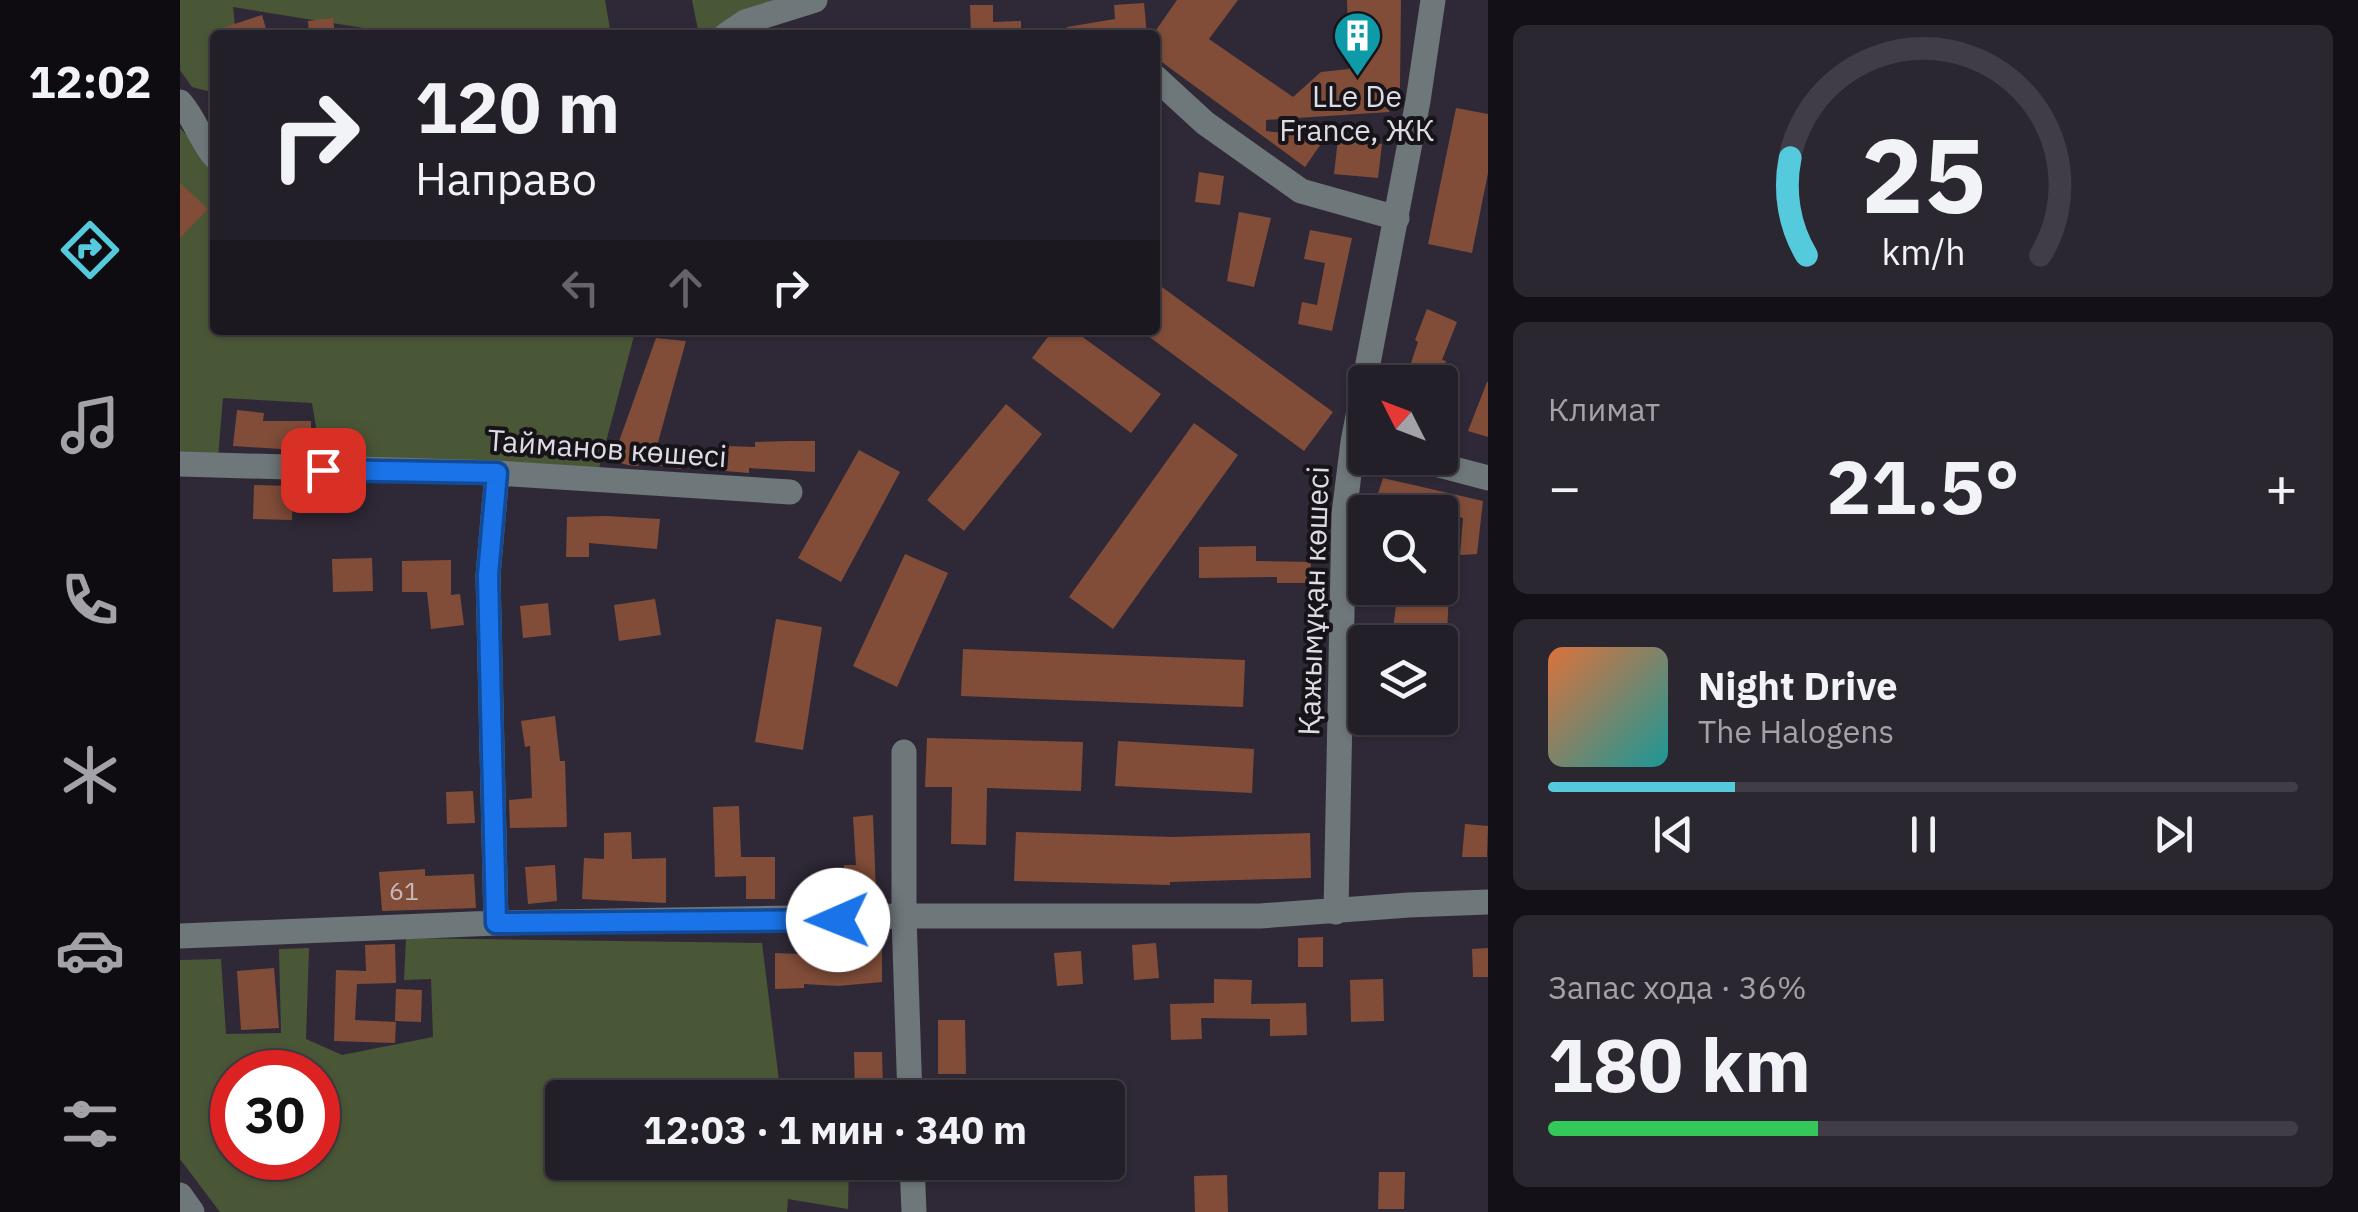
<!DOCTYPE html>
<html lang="ru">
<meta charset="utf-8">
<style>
body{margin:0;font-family:"IBM Plex Sans",sans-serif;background:#2b2731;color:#f1f3f6;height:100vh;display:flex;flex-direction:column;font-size:38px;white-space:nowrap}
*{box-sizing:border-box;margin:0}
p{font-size:32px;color:#a3a2a8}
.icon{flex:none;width:55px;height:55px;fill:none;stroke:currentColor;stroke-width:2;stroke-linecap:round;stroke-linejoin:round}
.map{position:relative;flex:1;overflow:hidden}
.panel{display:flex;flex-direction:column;gap:25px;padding:25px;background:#131117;width:870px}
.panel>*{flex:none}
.guide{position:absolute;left:30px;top:30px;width:950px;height:305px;border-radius:10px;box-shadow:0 2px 8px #0004,0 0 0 2px #403d46;background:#231f29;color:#f1f3f6;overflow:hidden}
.needle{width:65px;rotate:312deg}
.fabs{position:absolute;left:1168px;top:365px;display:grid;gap:20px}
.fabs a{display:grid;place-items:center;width:110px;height:110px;border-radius:10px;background:#231f29;box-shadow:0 2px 8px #0004,0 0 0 2px #403d46;font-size:50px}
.speed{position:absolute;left:30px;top:1050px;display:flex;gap:20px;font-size:50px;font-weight:700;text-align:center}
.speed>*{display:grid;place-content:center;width:130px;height:130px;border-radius:50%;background:#231f29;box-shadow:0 2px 8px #0004,0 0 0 2px #403d46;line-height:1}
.speed .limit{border:15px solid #d22;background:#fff;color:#111}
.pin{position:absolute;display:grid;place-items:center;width:85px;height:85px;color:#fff;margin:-42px;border-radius:20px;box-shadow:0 5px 15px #0006}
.me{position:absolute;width:110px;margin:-55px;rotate:269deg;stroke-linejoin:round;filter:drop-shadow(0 0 8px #0008)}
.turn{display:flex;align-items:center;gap:35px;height:210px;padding:0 40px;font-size:45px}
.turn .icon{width:130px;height:130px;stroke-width:2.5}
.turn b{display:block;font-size:70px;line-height:85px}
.lanes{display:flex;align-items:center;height:95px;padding:0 40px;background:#0003;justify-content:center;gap:50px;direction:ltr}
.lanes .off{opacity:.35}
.big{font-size:75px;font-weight:800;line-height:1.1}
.panel .card{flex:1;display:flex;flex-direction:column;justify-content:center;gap:15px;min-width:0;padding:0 35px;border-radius:15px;background:#2b2731}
.panel .dial{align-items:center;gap:0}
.dial svg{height:260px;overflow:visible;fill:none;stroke:#403d46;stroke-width:7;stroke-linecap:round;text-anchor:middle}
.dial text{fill:#f1f3f6;stroke:none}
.song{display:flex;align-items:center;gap:30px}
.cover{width:120px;height:120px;border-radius:15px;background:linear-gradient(135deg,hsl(20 70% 55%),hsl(180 70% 35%))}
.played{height:10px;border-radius:5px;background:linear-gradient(90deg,#54cadc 25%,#403d46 25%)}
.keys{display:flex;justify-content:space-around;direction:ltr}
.heat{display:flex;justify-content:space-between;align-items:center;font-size:55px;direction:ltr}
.charge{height:15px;border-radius:8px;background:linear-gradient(90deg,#34c759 36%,#403d46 0)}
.trip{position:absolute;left:365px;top:1080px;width:580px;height:100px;border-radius:10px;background:#231f29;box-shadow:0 2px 8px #0004,0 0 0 2px #403d46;font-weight:800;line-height:100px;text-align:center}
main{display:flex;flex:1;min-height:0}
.dock{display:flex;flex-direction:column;width:180px;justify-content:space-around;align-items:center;background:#0e0c10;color:#a3a2a8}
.dock .icon{width:70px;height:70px}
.dock .current{color:#54cadc}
.dock b{font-size:45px;color:#f1f3f6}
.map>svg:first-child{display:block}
</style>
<main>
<nav class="dock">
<b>12:02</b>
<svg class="icon current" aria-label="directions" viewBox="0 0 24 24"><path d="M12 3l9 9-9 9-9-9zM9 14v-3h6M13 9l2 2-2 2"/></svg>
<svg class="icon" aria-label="music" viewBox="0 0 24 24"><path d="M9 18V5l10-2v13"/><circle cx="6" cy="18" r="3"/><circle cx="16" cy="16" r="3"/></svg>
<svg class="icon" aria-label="phone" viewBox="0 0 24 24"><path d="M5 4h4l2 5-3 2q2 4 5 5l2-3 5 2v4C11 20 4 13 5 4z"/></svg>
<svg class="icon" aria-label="climate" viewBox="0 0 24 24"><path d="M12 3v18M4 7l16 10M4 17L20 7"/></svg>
<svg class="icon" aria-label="car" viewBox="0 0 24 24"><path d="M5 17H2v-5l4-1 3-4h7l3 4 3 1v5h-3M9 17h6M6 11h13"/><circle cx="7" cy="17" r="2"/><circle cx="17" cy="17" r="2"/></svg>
<svg class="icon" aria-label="filters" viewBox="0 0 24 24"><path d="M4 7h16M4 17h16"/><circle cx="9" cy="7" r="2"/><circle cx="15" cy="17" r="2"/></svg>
</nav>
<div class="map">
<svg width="1308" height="1212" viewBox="0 0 1308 1212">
<rect width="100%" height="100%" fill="#2f2937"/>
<path fill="#4a5737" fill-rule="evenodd" d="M0,0H425L431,35H227L53,7L56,35H35V93L12,87L0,70Z
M512,0H602L540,35H519Z
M0,128L35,165V330H527L524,335L455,332L418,472L143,470L132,403L43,398L38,457L0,453Z
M226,938L582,943L601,1097L382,1098V1162L669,1163L668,1209L608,1199L607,1212H40L0,1159V960L41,959L46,1034L101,1033L99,949L129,948L126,1039L162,1055L253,1037L251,979L224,980ZM52,1072H138V1158H52Z"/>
<path fill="#814d39" d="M997,0H1058L1029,39L1113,97L1141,72L1169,69L1167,0H1221L1220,87L1209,112L1086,120V131L1145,138L1125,167L979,60L974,33Z
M964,3L967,35H888L887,27L935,19L934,5Z
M790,5H813V22L841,21V35H791Z
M82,15L88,35H30V32Z
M153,18L155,35H129L128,21Z
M1276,108L1308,114V173L1292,253L1248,244Z
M1158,139L1202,144L1198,178L1154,174Z
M1019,172L1044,176L1040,205L1015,202Z
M0,183L28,209L0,238Z
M1059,212L1091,218L1074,287L1047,281Z
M1130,230L1172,238L1152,331L1118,324L1122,302L1137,305L1145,263L1124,259Z
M975,282L1153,412L1124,451L960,330H975Z
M1247,309L1277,322L1262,360L1266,361L1259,382L1227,375L1238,342L1235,340Z
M873,330H893L981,394L951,433L852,358Z
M476,338L506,341L477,446L504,450L501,469L459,463L458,466L448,465L432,461Z
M1307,382H1308V437L1288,431Z
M826,404L862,434L784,531L747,500Z
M57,410L84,413L83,421H131V451L53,446Z
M1014,423L1058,455L933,629L889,597Z
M610,441H635V472L569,468V473L545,471L546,446L575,447V442Z
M679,450L720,472L661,582L618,558Z
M1203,478L1303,501L1297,554L1280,555L1283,518L1196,500Z
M74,485L113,486L112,520L73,519Z
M426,516L480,519L477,549L409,543V557H386L387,517Z
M1076,546V561L1131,562L1130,583H1097V577L1019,578V547Z
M725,554L768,573L717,687L673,666Z
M192,558L193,591L153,592L152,559Z
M271,560V595L280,594L284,625L251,629L247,592H222V561Z
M1196,588H1269L1267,636L1213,629L1216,606Z
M475,599L481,635L439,641L434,605Z
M368,603L371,635L343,638L340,606Z
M596,619L642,627L623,750L575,742Z
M783,649L1065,660L1063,707L781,696Z
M375,716L380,761H385L387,827L330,828L329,800L352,798L350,746L345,747L341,721Z
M747,738L903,742L901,791L807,788L806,845L771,844L772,787H745Z
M938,741L1074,749L1072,793L935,786Z
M293,791L295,823L267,824L266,792Z
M559,806L561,857H595V899H566V876L535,877L533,807Z
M693,815L696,893H664V865H676L673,817Z
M1285,824L1308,826L1307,857H1282Z
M451,832L452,859L486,858V903L402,899L404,858L424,859V833Z
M836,832L992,837L1130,833L1131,878L990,882V885L834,881Z
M375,865L377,901L348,904L345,867Z
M245,869V876L294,874L296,908L202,911L199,872Z
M1143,937V967H1118V938Z
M976,943L979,978L954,980L952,945Z
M215,944L216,983L177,984L175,1020L216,1022L215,1043L154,1041L156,970L186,971L185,945Z
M1308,948V977H1293L1292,949Z
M702,950V982L658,986L624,984V988L595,989V953L668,956V951Z
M901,951L903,984L877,986L874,953Z
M94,968L99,1028L61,1030L57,971Z
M1034,979L1072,980L1071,1004L1126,1003L1127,1035L1090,1036V1019L1021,1018L1022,1039L991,1040L990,1004L1034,1003Z
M1203,979L1204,1021L1171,1022L1170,980Z
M216,989L242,990L241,1022L215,1021Z
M758,1020H785L786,1074H758Z
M674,1052H702L703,1091L675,1092Z
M1199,1172H1225L1224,1209H1198Z
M1047,1175L1048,1212H1015L1014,1176Z"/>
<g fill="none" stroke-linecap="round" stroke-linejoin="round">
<path stroke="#6e777a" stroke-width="25" d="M546,35L565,22L635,0
M975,77L1025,123L1121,191L1217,218
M0,102C15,119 20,139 35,157
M1232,458L1308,478
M0,464L317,473L610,492
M724,752V916L730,1098
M1156,912L1164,514L1173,442L1238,101L1253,0
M316,923L308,575L317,473
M0,936L316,923L724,916H1080L1229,905L1308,902
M732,1162L734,1212
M0,1195L12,1212"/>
</g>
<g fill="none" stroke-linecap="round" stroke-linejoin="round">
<defs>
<path id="route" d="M143,470L317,473L308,575L316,923L658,920"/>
</defs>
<use href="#route" stroke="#114b97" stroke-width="25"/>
<use href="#route" stroke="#1a73e8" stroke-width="18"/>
</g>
<defs>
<symbol id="building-pin" viewBox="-11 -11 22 30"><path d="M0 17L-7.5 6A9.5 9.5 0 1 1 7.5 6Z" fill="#0f9aa8" stroke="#161319"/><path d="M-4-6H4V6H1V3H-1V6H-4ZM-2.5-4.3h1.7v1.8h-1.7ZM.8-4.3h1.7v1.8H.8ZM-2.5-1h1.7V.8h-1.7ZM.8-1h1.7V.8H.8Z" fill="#fff"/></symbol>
</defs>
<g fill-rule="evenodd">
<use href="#building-pin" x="1150" y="8" width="55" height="75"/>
</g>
<g text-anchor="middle" stroke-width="8" stroke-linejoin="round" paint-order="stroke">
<g font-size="25" fill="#c7b8b9">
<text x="224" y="900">61</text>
</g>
<g font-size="30" fill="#dedbe4" stroke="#161319">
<text x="1177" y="107">LLe De<tspan x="1177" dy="34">France, ЖК</tspan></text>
</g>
<g font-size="30" fill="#dedbe4" stroke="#161319">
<text transform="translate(427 449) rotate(4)" y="10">Тайманов көшесі</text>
<text transform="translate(1134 601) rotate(-88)" y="10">Қажымұқан көшесі</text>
</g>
</g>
</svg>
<div class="fabs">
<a><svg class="needle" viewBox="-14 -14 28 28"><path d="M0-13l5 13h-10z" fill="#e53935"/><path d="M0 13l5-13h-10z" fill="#a3a2a8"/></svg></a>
<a><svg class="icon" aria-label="search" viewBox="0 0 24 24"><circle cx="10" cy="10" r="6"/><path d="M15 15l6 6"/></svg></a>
<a><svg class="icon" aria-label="layers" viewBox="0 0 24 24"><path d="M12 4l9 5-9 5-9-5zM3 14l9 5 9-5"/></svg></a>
</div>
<div class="speed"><div class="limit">30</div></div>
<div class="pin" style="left:143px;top:470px;background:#d93025"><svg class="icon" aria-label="arrive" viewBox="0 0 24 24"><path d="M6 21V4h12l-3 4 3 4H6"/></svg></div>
<svg class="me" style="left:658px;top:920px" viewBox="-20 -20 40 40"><circle r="19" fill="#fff"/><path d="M0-13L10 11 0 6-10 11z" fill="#1a73e8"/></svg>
<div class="trip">12:03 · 1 мин · 340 m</div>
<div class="guide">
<div class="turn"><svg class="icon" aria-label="right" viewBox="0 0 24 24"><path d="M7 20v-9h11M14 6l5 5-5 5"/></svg><div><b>120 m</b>Направо</div></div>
<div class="lanes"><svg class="icon off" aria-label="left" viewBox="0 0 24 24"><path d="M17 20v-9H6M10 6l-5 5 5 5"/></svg><svg class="icon off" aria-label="ahead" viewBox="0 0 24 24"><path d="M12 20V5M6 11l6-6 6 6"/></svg><svg class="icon" aria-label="right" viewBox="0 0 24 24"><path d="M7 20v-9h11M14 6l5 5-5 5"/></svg></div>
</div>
</div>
<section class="panel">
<div class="card dial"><svg viewBox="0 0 100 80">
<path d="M14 69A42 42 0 1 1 86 69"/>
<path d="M14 69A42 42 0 0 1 9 39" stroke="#54cadc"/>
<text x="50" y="56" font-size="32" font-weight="700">25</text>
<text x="50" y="72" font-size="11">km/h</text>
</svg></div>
<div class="card"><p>Климат</p>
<div class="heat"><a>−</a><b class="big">21.5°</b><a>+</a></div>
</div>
<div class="card">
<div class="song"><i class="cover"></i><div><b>Night Drive</b><p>The Halogens</p></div></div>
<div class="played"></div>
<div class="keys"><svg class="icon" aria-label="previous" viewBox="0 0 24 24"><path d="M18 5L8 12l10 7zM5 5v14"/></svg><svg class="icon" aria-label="pause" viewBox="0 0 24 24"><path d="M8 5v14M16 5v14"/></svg><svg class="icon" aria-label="next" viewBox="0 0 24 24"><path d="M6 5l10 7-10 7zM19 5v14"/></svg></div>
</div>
<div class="card"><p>Запас хода · 36%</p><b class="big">180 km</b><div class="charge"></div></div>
</section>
</main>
